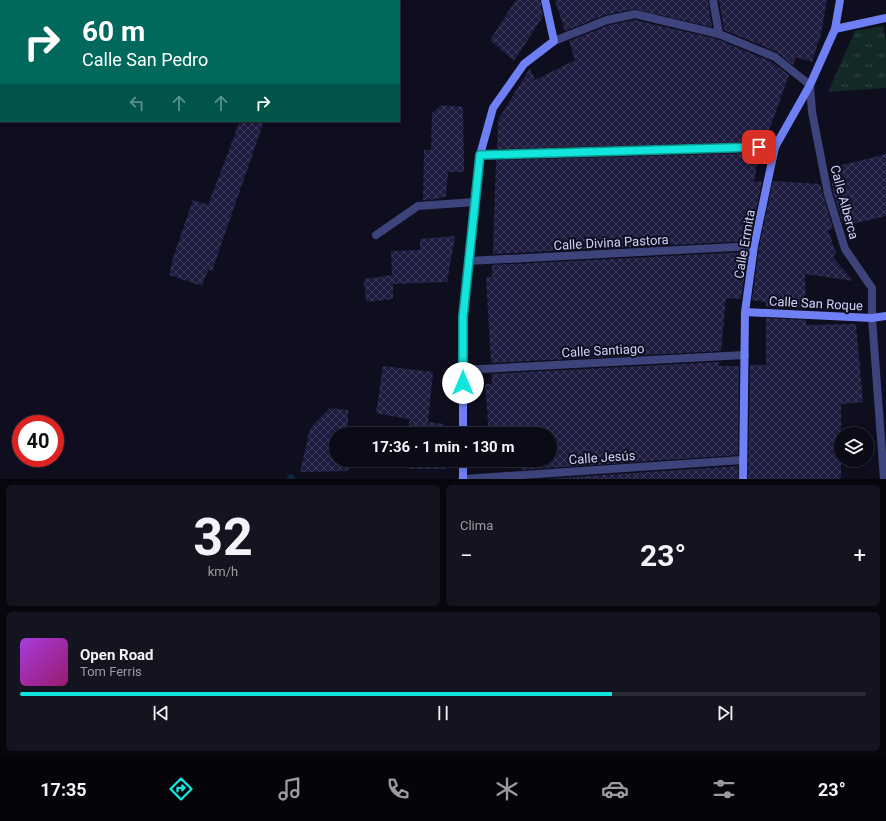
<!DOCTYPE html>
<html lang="es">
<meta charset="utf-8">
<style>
body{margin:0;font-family:Roboto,sans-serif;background:#141320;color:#f1f3f6;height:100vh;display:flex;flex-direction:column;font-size:15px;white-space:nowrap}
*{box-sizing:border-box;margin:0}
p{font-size:13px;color:#9a9aa1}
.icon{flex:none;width:22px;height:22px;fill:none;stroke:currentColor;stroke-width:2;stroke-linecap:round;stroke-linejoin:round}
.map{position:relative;height:479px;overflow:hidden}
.sheet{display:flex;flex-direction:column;gap:6px;padding:6px;background:#06060d;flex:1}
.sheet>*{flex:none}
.banner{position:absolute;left:0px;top:0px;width:400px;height:122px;box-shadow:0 2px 6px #0003,0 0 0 1px #2b2b36;background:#00695c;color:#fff;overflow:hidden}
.fabs{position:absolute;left:834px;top:427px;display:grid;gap:8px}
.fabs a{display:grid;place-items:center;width:40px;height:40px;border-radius:50%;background:#0b0a17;box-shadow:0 2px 6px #0003,0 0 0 1px #2b2b36;font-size:20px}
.speed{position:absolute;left:12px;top:415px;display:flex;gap:8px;font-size:20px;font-weight:700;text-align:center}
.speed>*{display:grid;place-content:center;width:52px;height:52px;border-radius:50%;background:#0b0a17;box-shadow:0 2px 6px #0003,0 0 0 1px #2b2b36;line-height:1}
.speed .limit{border:6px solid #d22;background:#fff;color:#111}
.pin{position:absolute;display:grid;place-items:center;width:34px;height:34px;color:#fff;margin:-17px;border-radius:8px;box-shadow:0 2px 6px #0006}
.me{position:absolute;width:44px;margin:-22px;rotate:0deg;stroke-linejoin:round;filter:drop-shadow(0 0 3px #0008)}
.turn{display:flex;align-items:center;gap:14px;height:84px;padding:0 16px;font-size:18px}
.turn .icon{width:52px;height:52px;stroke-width:2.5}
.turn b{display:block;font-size:28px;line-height:34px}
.lanes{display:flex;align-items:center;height:38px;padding:0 16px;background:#0003;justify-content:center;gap:20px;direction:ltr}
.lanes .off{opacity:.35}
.big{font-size:30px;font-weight:700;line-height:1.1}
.sheet .widget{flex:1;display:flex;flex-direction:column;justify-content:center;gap:6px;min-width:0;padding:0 14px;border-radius:6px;background:#141320}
.sheet .dial{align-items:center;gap:0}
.dial b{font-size:52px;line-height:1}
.song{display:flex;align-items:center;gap:12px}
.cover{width:48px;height:48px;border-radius:6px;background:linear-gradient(135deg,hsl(280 70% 55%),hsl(320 70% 35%))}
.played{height:4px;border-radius:2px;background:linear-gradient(90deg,#12e5dc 70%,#2b2b36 70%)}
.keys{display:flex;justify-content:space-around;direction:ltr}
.heat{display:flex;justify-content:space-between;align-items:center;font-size:22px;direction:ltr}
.sheet .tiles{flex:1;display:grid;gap:6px;grid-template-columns:1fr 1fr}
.widget:last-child{grid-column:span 2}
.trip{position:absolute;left:329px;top:427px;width:228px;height:40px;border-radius:20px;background:#0b0a17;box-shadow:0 2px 6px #0003,0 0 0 1px #2b2b36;font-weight:700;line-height:40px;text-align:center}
.menu{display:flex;height:64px;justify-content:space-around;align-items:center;background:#040409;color:#9a9aa1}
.menu .icon{width:28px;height:28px}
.menu .current{color:#12e5dc}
.menu b{font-size:18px;color:#f1f3f6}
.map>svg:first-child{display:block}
</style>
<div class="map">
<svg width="886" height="479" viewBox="0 0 886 479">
<defs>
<pattern id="park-tufts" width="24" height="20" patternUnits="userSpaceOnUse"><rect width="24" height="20" fill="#122925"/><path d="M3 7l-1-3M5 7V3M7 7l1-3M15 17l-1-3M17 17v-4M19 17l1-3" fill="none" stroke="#334746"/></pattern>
<pattern id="building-cross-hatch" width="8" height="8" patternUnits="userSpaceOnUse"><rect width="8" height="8" fill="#1e1c3f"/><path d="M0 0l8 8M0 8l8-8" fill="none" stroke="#3e3c5c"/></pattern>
</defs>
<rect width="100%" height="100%" fill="#0f0e1f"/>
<path fill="url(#park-tufts)" d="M883,26L886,40V88L828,92L855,31Z"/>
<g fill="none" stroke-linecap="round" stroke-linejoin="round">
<path stroke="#0d243a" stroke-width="8" d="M291,479V478"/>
</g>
<path fill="url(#building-cross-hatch)" d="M516,0H540L543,16L514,61L490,40Z
M555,0H708L712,27L634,9L605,15L565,31Z
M719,0H827L821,34L812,62L796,57L793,65L777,52L724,30Z
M635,20L717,39L772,62L789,75L768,133L763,134L761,142L497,149L498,120L530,68L535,80L575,60L569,41L609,25Z
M442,105L463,107L464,172H448L446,196L437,199L423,200L424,150H431L432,113Z
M240,121H264L212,271L208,270L202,286L169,275L173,258L193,200L208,205Z
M759,153L754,182L762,181L750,241L493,254L496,160Z
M886,154V216L844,226L833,193L830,168Z
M773,181L820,184L833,229L828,230L836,253L833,257L853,281L805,274L806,309L766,307V302L752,300L759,247Z
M455,236L447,282L393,284V299L366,302L364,279L392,275L391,251L420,250V239Z
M748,252L741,299L726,298L721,351L491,363L486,277H492V265Z
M766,318L806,320V325L856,324L863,402L841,404V479H748L750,365H766Z
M719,362V366H739L738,455L521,470V463L491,465L490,460H550V434H489L485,384H492L491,374Z
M383,366L433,372L428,422L444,424V434H409V420L418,421L376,413Z
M330,408L348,410V434H336V460H348L349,471L300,472L310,429L316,422Z
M409,460H445V469H409Z
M738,466V479H545Z"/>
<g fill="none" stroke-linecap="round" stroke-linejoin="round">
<path stroke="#3d447b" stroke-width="8" d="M713,0L719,34
M554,41L607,20L635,14L719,34L775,57L810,85L812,112L828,194L845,249L872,288V318L884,479
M480,155L775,147
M376,235L418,206L475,202
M468,261L754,246
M463,370L745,355
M464,479L742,460"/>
<path stroke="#6f7ff4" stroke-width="8" d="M835,29L886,18
M745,312L872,318L886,316
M463,434V317L480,155L493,108L524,64L554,41L545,0
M463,479V460
M743,479L745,312L754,246L775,147L810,85L835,29L840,0"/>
</g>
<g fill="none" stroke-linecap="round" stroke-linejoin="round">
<defs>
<path id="route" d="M463,383V317L480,155L759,147"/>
</defs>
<use href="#route" stroke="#0c958f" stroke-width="10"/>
<use href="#route" stroke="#12e5dc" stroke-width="7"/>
</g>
<g text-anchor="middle" stroke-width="4" stroke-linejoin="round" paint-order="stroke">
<g font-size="13" fill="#d0d2fb" stroke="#0f0e1f">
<text transform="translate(845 202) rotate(75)" y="5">Calle Alberca</text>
<text transform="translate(611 242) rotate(-3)" y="5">Calle Divina Pastora</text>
<text transform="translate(744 244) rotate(-80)" y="5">Calle Ermita</text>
<text transform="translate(816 303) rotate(3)" y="5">Calle San Roque</text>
<text transform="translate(603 350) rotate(-3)" y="5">Calle Santiago</text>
<text transform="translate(602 457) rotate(-4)" y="5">Calle Jesús</text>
</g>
</g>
</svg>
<div class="fabs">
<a><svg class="icon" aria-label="layers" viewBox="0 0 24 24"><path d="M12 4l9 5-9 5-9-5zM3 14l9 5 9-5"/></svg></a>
</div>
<div class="speed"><div class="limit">40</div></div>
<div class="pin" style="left:759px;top:147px;background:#d93025"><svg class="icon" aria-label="arrive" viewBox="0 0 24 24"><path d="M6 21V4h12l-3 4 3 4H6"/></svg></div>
<svg class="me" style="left:463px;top:383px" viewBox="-20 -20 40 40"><circle r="19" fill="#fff"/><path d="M0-13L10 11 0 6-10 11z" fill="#12e5dc"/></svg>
<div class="trip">17:36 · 1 min · 130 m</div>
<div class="banner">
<div class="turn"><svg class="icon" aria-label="right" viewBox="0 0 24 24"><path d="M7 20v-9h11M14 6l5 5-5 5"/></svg><div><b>60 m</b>Calle San Pedro</div></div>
<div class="lanes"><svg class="icon off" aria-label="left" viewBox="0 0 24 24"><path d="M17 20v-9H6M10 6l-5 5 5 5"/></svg><svg class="icon off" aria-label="ahead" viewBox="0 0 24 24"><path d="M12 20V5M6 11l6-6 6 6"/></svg><svg class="icon off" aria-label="ahead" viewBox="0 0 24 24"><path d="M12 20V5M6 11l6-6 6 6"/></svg><svg class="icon" aria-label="right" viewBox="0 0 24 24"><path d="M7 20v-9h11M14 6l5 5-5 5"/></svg></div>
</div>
</div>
<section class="sheet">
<div class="tiles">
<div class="widget dial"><b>32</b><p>km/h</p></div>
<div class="widget"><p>Clima</p>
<div class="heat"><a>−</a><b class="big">23°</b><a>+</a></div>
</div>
<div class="widget">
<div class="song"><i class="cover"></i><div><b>Open Road</b><p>Tom Ferris</p></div></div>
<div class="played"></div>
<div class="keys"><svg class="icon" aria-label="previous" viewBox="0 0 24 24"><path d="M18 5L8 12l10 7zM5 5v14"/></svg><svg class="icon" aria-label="pause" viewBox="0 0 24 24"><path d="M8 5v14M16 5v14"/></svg><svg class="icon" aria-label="next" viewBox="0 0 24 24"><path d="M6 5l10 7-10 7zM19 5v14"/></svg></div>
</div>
</div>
</section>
<nav class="menu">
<b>17:35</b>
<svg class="icon current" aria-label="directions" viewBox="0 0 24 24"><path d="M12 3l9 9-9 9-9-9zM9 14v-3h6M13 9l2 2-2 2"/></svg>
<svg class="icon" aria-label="music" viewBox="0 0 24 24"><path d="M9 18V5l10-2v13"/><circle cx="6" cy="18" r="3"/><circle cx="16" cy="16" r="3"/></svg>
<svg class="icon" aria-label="phone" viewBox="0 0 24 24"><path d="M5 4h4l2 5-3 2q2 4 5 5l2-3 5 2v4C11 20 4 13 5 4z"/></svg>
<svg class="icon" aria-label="climate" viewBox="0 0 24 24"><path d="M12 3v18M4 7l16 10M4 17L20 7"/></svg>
<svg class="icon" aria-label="car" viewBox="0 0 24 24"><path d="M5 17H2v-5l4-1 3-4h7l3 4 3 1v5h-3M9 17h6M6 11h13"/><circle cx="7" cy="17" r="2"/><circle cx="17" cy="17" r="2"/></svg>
<svg class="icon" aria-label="filters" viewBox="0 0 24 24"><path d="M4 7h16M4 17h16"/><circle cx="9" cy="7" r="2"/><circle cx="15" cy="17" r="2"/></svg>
<b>23°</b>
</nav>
